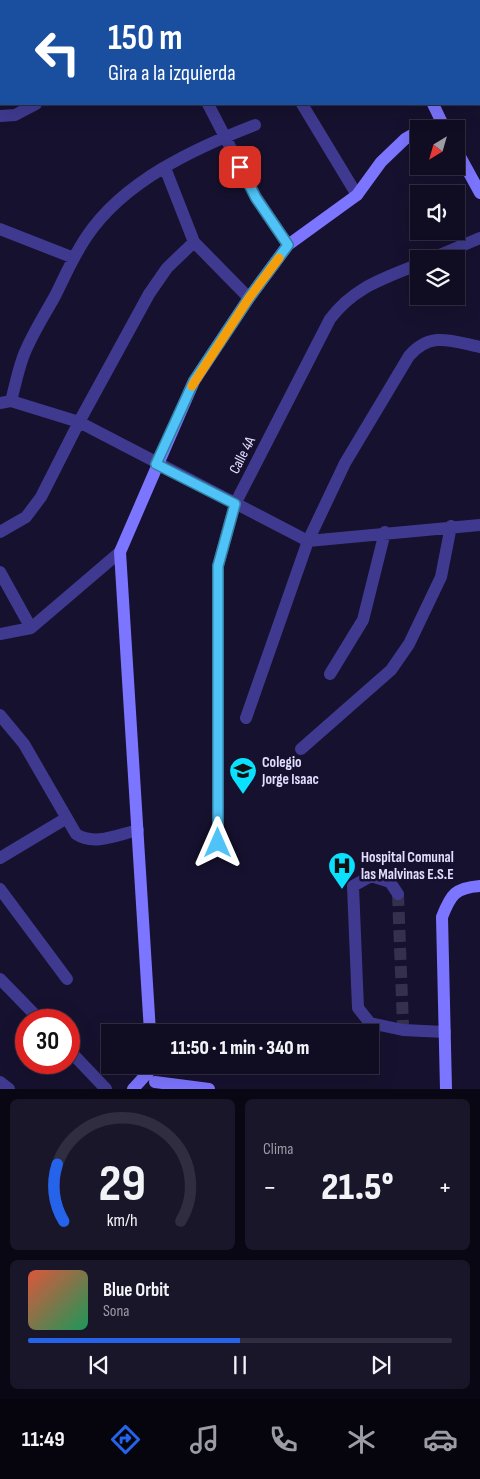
<!DOCTYPE html>
<html lang="es">
<meta charset="utf-8">
<style>
body{margin:0;font-family:"Sofia Sans Condensed",sans-serif;background:#19162a;color:#f1f3f6;height:100vh;display:flex;flex-direction:column;font-size:19px;white-space:nowrap}
*{box-sizing:border-box;margin:0}
p{font-size:16px;color:#9c9ca5}
.icon{flex:none;width:28px;height:28px;fill:none;stroke:currentColor;stroke-width:2;stroke-linecap:round;stroke-linejoin:round}
.map{position:relative;height:1089px;overflow:hidden}
.side{display:flex;flex-direction:column;gap:10px;padding:10px;background:#090713;flex:1}
.side>*{flex:none}
.guide{position:absolute;left:0px;top:0px;width:480px;height:105px;box-shadow:0 5px 20px #0002,0 0 0 1px #302d40;background:#1a4fa0;color:#fff;overflow:hidden}
.needle{width:32px;rotate:217deg}
.buttons{position:absolute;left:410px;top:120px;display:grid;gap:10px}
.buttons a{display:grid;place-items:center;width:55px;height:55px;border-radius:0px;background:#100d22;box-shadow:0 5px 20px #0002,0 0 0 1px #302d40;font-size:25px}
.speed{position:absolute;left:15px;top:1009px;display:flex;gap:10px;font-size:25px;font-weight:700;text-align:center}
.speed>*{display:grid;place-content:center;width:65px;height:65px;border-radius:50%;background:#100d22;box-shadow:0 5px 20px #0002,0 0 0 1px #302d40;line-height:1}
.speed .limit{border:8px solid #d22;background:#fff;color:#111}
.pin{position:absolute;display:grid;place-items:center;width:42px;height:42px;color:#fff;margin:-21px;border-radius:10px;box-shadow:0 2px 8px #0006}
.me{position:absolute;width:55px;margin:-28px;rotate:0deg;stroke-linejoin:round;filter:drop-shadow(0 0 4px #0008)}
.turn{display:flex;align-items:center;gap:18px;height:105px;padding:0 25px;font-size:22px}
.turn .icon{width:65px;height:65px;stroke-width:2.5}
.turn b{display:block;font-size:35px;line-height:42px}
.big{font-size:38px;font-weight:800;line-height:1.1}
.side .widget{flex:1;display:flex;flex-direction:column;justify-content:center;gap:8px;min-width:0;padding:0 18px;border-radius:8px;background:#19162a}
.side .dial{align-items:center;gap:0}
.dial svg{height:130px;overflow:visible;fill:none;stroke:#302d40;stroke-width:7;stroke-linecap:round;text-anchor:middle}
.dial text{fill:#f1f3f6;stroke:none}
.song{display:flex;align-items:center;gap:15px}
.cover{width:60px;height:60px;border-radius:8px;background:linear-gradient(135deg,hsl(10 70% 55%),hsl(150 70% 35%))}
.played{height:5px;border-radius:2px;background:linear-gradient(90deg,#2563eb 50%,#302d40 50%)}
.keys{display:flex;justify-content:space-around;direction:ltr}
.heat{display:flex;justify-content:space-between;align-items:center;font-size:28px;direction:ltr}
.side .tiles{flex:1;display:grid;gap:10px;grid-template-columns:1fr 1fr}
.widget:last-child{grid-column:span 2}
.trip{position:absolute;left:101px;top:1024px;width:278px;height:50px;border-radius:0px;background:#100d22;box-shadow:0 5px 20px #0002,0 0 0 1px #302d40;font-weight:800;line-height:50px;text-align:center}
.tab-bar{display:flex;height:80px;justify-content:space-around;align-items:center;background:#06050e;color:#9c9ca5}
.tab-bar .icon{width:35px;height:35px}
.tab-bar .on{color:#2563eb}
.tab-bar b{font-size:22px;color:#f1f3f6}
.map>svg:first-child{display:block}
</style>
<div class="map">
<svg width="480" height="1089" viewBox="0 0 480 1089">
<rect width="100%" height="100%" fill="#16112e"/>
<g fill="none" stroke-linecap="round" stroke-linejoin="round">
<path stroke="#35304d" stroke-width="12" stroke-dasharray="12 6" stroke-linecap="butt" d="M398,894L403,1025"/>
<path stroke="#3f3a8f" stroke-width="12" d="M20,0L21,1
M99,0L100,1
M168,0L169,1
M244,0L245,1
M382,0V1
M37,1L41,0
M208,104L256,197L288,245
M302,104L357,195
M0,116L15,115L36,104
M165,168L194,242L249,298
M0,229L74,258
M430,259L480,238
M11,401C15,386 18,371 23,357C31,336 44,316 55,296C65,276 74,255 87,236C124,181 195,148 255,125
M0,403L11,401L79,422L308,541L480,525
M0,532L26,517L41,497L79,422L149,294L167,268L194,242
M0,572L31,628
M0,634L31,628L120,552
M330,674L363,620L385,532
M0,715L24,744L76,834C94,846 117,835 138,830
M246,718L308,541L345,463L409,356C431,331 451,341 480,347
M301,749L391,670L409,644L441,577L451,526
M218,843V566L235,504L330,319C354,287 383,279 419,264
M0,858L65,819
M0,889L67,979
M398,894L390,882L371,876L353,886L358,1008L370,1023L403,1030L445,1032
M0,979L40,1020
M69,1050L106,1089
M0,1082L9,1089"/>
<path stroke="#7c75ff" stroke-width="12" d="M429,1L432,0
M433,104L445,129
M456,149L480,193
M150,1032L120,552L194,381L249,298L288,245L357,195L381,162L405,139L419,131
M155,1082L209,1089
M133,1089L153,1067
M446,1089L442,917C451,894 455,888 480,886"/>
</g>
<g fill="none" stroke-linecap="round" stroke-linejoin="round">
<defs>
<path id="route" d="M218,843V566L235,504L156,464L194,381L249,298L288,245L256,198L240,167"/>
</defs>
<use href="#route" stroke="#337fa1" stroke-width="12"/>
<use href="#route" stroke="#4fc3f7" stroke-width="9"/>
<path stroke="#f59e0b" stroke-width="9" d="M192,386L249,298L279,258"/>
</g>
<defs>
<symbol id="school-pin" viewBox="-11 -11 22 30"><path d="M0 17L-7.5 6A9.5 9.5 0 1 1 7.5 6Z" fill="#0ae1ff" stroke="#16112e"/><path d="M0-5L7-2L0 1L-7-2ZM-4 1L0 2.5L4 1V4Q0 6-4 4Z" fill="#111"/></symbol>
<symbol id="hospital-pin" viewBox="-11 -11 22 30"><path d="M0 17L-7.5 6A9.5 9.5 0 1 1 7.5 6Z" fill="#0ae1ff" stroke="#16112e"/><path d="M-5-5h3v3.5h4V-5h3V5h-3V1.5h-4V5h-3Z" fill="#111"/></symbol>
</defs>
<g fill-rule="evenodd">
<use href="#school-pin" x="227" y="755" width="32" height="43"/>
<use href="#hospital-pin" x="326" y="850" width="32" height="43"/>
</g>
<g text-anchor="middle" stroke-width="5" stroke-linejoin="round" paint-order="stroke">
<g font-size="15" fill="#e2deff" stroke="#16112e">
<text transform="translate(242 455) rotate(-63)" y="5">Calle 4A</text>
</g>
<g font-size="15" font-weight="bold" fill="#e2deff" stroke="#16112e" text-anchor="start">
<text x="262" y="767">Colegio<tspan x="262" dy="17">Jorge Isaac</tspan></text>
<text x="361" y="862">Hospital Comunal<tspan x="361" dy="17">las Malvinas E.S.E</tspan></text>
</g>
</g>
</svg>
<div class="buttons">
<a><svg class="needle" viewBox="-14 -14 28 28"><path d="M0-13l5 13h-10z" fill="#e53935"/><path d="M0 13l5-13h-10z" fill="#9c9ca5"/></svg></a>
<a><svg class="icon" aria-label="sound" viewBox="0 0 24 24"><path d="M4 9h4l5-4v14l-5-4H4zM17 9q2 3 0 6"/></svg></a>
<a><svg class="icon" aria-label="layers" viewBox="0 0 24 24"><path d="M12 4l9 5-9 5-9-5zM3 14l9 5 9-5"/></svg></a>
</div>
<div class="speed"><div class="limit">30</div></div>
<div class="pin" style="left:240px;top:167px;background:#d93025"><svg class="icon" aria-label="arrive" viewBox="0 0 24 24"><path d="M6 21V4h12l-3 4 3 4H6"/></svg></div>
<svg class="me" style="left:218px;top:843px" viewBox="-20 -20 40 40"><path d="M0-17L14 15 0 8-14 15z" fill="#4fc3f7" stroke="#fff" stroke-width="4"/></svg>
<div class="trip">11:50 · 1 min · 340 m</div>
<div class="guide">
<div class="turn"><svg class="icon" aria-label="left" viewBox="0 0 24 24"><path d="M17 20v-9H6M10 6l-5 5 5 5"/></svg><div><b>150 m</b>Gira a la izquierda</div></div>
</div>
</div>
<section class="side">
<div class="tiles">
<div class="widget dial"><svg viewBox="0 0 100 80">
<path d="M14 69A42 42 0 1 1 86 69"/>
<path d="M14 69A42 42 0 0 1 10 34" stroke="#2563eb"/>
<text x="50" y="56" font-size="32" font-weight="700">29</text>
<text x="50" y="72" font-size="11">km/h</text>
</svg></div>
<div class="widget"><p>Clima</p>
<div class="heat"><a>−</a><b class="big">21.5°</b><a>+</a></div>
</div>
<div class="widget">
<div class="song"><i class="cover"></i><div><b>Blue Orbit</b><p>Sona</p></div></div>
<div class="played"></div>
<div class="keys"><svg class="icon" aria-label="previous" viewBox="0 0 24 24"><path d="M18 5L8 12l10 7zM5 5v14"/></svg><svg class="icon" aria-label="pause" viewBox="0 0 24 24"><path d="M8 5v14M16 5v14"/></svg><svg class="icon" aria-label="next" viewBox="0 0 24 24"><path d="M6 5l10 7-10 7zM19 5v14"/></svg></div>
</div>
</div>
</section>
<nav class="tab-bar">
<b>11:49</b>
<svg class="icon on" aria-label="directions" viewBox="0 0 24 24"><path d="M12 3l9 9-9 9-9-9zM9 14v-3h6M13 9l2 2-2 2"/></svg>
<svg class="icon" aria-label="music" viewBox="0 0 24 24"><path d="M9 18V5l10-2v13"/><circle cx="6" cy="18" r="3"/><circle cx="16" cy="16" r="3"/></svg>
<svg class="icon" aria-label="phone" viewBox="0 0 24 24"><path d="M5 4h4l2 5-3 2q2 4 5 5l2-3 5 2v4C11 20 4 13 5 4z"/></svg>
<svg class="icon" aria-label="climate" viewBox="0 0 24 24"><path d="M12 3v18M4 7l16 10M4 17L20 7"/></svg>
<svg class="icon" aria-label="car" viewBox="0 0 24 24"><path d="M5 17H2v-5l4-1 3-4h7l3 4 3 1v5h-3M9 17h6M6 11h13"/><circle cx="7" cy="17" r="2"/><circle cx="17" cy="17" r="2"/></svg>
</nav>
